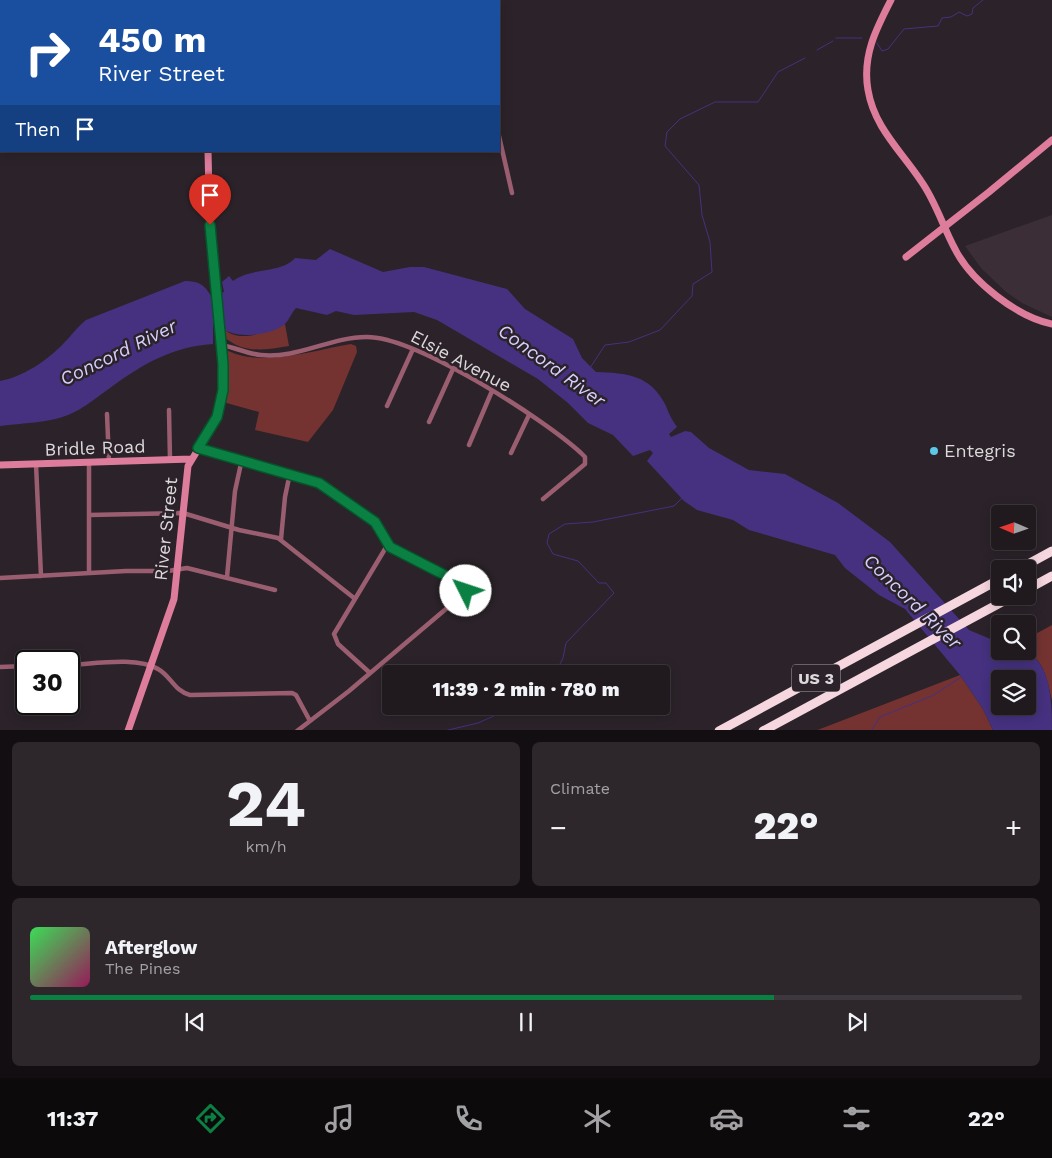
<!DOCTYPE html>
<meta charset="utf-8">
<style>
body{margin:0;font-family:"Work Sans",sans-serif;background:#2d272c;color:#f1f3f6;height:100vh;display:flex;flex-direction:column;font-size:19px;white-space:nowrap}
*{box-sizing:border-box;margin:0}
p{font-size:16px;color:#a2a1a4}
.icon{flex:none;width:28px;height:28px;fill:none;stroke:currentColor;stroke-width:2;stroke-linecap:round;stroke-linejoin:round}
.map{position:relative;height:730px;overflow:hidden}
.panel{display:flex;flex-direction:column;gap:12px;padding:12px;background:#120e11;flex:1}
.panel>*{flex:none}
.banner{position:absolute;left:0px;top:0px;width:500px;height:152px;box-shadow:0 2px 12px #0003,0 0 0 1px #3d383d;background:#1a4fa0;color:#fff;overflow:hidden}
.needle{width:32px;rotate:272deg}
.controls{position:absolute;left:991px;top:505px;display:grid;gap:10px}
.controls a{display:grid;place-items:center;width:45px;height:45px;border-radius:5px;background:#201a1f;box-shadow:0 2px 12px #0003,0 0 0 1px #3d383d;font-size:25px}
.speed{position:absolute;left:15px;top:650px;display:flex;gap:10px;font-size:25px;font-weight:700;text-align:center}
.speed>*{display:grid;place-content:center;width:65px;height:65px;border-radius:50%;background:#201a1f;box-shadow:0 2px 12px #0003,0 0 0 1px #3d383d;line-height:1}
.speed .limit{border:2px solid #111;border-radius:8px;background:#fff;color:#111}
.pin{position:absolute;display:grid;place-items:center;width:42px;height:42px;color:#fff;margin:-51px -21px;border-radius:50% 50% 50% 0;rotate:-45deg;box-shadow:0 0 5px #0007}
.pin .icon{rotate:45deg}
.me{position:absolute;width:55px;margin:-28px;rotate:311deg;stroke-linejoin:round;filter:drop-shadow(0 0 4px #0008)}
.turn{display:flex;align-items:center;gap:18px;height:105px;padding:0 15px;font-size:22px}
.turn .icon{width:65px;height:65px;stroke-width:2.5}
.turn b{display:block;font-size:35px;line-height:42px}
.then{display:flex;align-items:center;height:48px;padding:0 15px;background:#0003;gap:10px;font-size:19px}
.big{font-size:38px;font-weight:800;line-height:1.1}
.panel .tile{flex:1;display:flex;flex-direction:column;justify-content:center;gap:8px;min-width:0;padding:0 18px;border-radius:8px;background:#2d272c}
.panel .dial{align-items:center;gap:0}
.dial b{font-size:65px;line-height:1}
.song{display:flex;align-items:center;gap:15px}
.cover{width:60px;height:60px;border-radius:8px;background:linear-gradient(135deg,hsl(130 70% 55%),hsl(330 70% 35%))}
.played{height:5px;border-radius:2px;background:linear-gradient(90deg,#0b8043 75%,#3d383d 75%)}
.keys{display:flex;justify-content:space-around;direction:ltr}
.heat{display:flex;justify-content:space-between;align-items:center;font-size:28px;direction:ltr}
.panel .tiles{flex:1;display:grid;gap:12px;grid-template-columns:1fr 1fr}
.tile:last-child{grid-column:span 2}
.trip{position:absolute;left:382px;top:665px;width:288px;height:50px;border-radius:5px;background:#201a1f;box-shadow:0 2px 12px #0003,0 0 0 1px #3d383d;font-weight:800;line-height:50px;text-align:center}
.tab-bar{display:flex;height:80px;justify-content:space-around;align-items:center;background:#0d0a0c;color:#a2a1a4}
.tab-bar .icon{width:35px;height:35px}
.tab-bar .active{color:#0b8043}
.tab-bar b{font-size:22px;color:#f1f3f6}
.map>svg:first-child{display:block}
</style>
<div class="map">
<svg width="1052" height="731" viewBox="0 0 1052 731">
<rect width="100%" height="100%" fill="#2b2329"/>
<path fill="#3b2e37" d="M1052,215V317L1022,303L1006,292L981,268L965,246Z"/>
<path fill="#743331" d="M285,324L289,346C264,350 244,354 224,337L223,328C239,345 267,331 285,324Z
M351,344L356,346L357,352L333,410L308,442L255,430L259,412L223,402L226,377L225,349C258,369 314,350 351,344Z
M1052,625V700C1047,681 1045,659 1024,651H1028V638Z
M960,675L983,709L993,730L815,731Z"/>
<path fill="#45317f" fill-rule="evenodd" d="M330,249L383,272L410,267H424L507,289L525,309L573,339L582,358L596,372C627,373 651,375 666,406C669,414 672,420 677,427L669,434L671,437L685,431L691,432L709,448L749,470L785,474L838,503L890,542L969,630L1000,643V651C1008,651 1020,649 1027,652C1052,665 1052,706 1052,730H993L983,709L960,675L905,609L879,595L845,568L835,555L749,530L733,520L697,510L684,501L647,461L653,453L650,450L633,456L613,435L588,423L568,403L538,379L437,320L414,312L354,315L336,311L327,315L296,308C292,312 289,320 285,324C273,335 234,340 223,328V323L213,324V344C171,347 143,364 110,388C96,398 83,409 68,415C48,423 22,423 0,426V381C23,377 48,360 64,343C72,335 77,327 86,320L185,281C198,281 204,284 211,296L224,292L222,282L229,276L233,281C251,267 281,274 295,258L316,260ZM1000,679H1028V706H1000Z"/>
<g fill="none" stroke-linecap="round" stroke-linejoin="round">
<path stroke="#45317f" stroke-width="1" d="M836,38H862
M877,43L882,51L888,49L904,29L938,26L942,18L951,17L959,12L967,16L972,14L973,8L983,0
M817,50L833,41
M590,368L605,345L629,342L660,330L692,296L693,284L712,272L710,242L702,215L699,185L665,146L667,132L680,119L715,102H758L778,72L805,58
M555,674L563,658L566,643L614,593L606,583H599L578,561L553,554L547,543L549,534L565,524L593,522L674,506L682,498
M444,731L478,723L516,706
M871,731L880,717L934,695L961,677"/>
<path stroke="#9b5e70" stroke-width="4.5" d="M466,0V1
M499,136L512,193
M221,345C234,347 248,354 261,355C297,359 331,337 366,337C415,336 544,419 581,453L585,457V464L543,499
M387,406L413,349
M169,410L170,460
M107,414L109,462
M429,422L453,369
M469,445L492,391
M199,448L319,483L375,522L390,547L428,565L466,587V592L349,691L297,731
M511,453L529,415
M89,463V573
M36,464L41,576
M89,515L183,513L239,530L278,538L354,598
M281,539L285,497L290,473
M227,577L235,491L242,459
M0,578L126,571H168L187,568L275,590
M69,665C93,664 137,656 158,669C171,676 174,691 190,695L292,693L296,695L310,721
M0,667L26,666
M370,673L338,644L334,634L388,544"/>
<path stroke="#de7c9b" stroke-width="7" d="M202,0L203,1
M891,0C876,29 862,56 868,90C874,127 901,151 921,181C936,202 943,227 955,249C971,281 1017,317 1052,324
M906,257L989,192L1052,140
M0,465L191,459
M128,731L174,599L188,466L214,423L222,399L223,364L210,239L208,151"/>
<path stroke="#f6d6df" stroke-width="9" d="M1019,569L1052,551
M1028,589L1052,576
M719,731L1000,579
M763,731L1013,596"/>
</g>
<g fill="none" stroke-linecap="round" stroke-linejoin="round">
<defs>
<path id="route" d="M210,225L223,364V390L217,417L198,448L319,483L375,522L390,547L464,585L466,591"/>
</defs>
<use href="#route" stroke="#07532c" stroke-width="12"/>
<use href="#route" stroke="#0b8043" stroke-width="9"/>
</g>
<circle fill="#5dc7e8" stroke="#2b2329" stroke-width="2" cx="934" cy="451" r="5"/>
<g text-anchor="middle" stroke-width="5" stroke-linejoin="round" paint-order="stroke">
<rect fill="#2b2329" stroke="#a8a2a6" stroke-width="1" x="792" y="664.5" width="48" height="27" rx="4"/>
<g font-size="16" font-weight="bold" fill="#ddd8db">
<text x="816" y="684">US 3</text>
</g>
<g font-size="18" fill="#ddd8db" stroke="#2b2329">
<text transform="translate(461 361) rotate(28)" y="6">Elsie Avenue</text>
<text transform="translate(95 448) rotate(-2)" y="6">Bridle Road</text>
<text transform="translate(166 529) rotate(-84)" y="6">River Street</text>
</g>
<g font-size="18" fill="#ddd8db" stroke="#2b2329" text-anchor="start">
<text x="944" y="457">Entegris</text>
</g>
<g font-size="19" font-style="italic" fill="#d5cffc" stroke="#2b2329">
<text transform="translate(118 352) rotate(-26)" y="7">Concord River</text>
<text transform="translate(552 365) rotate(36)" y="7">Concord River</text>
<text transform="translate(913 601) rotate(44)" y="7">Concord River</text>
</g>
</g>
</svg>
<div class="controls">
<a><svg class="needle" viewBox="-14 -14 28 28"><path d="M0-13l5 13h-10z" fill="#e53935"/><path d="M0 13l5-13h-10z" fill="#a2a1a4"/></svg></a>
<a><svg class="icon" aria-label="sound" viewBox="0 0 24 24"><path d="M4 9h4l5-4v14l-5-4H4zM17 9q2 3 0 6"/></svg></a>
<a><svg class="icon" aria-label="search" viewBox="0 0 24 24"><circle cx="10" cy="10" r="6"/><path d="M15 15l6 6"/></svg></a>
<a><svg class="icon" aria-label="layers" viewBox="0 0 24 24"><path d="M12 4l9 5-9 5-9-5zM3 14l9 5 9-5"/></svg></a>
</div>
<div class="speed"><div class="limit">30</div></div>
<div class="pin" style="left:210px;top:225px;background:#d93025"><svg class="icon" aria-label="arrive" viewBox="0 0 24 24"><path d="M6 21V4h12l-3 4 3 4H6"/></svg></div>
<svg class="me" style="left:466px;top:591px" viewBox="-20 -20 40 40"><circle r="19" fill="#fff"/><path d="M0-13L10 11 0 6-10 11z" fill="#0b8043"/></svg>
<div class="trip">11:39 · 2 min · 780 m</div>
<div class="banner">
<div class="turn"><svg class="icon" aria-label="right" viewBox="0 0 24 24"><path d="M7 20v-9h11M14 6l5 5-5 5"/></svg><div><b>450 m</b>River Street</div></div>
<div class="then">Then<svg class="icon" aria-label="arrive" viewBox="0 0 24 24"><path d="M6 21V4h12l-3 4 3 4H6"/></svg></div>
</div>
</div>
<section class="panel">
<div class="tiles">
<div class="tile dial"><b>24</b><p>km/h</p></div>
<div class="tile"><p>Climate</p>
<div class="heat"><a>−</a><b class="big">22°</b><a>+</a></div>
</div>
<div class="tile">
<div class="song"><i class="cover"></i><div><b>Afterglow</b><p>The Pines</p></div></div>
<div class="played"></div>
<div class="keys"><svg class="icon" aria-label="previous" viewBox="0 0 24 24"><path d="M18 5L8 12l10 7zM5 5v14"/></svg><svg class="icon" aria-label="pause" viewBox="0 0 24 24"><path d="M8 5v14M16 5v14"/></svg><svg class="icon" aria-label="next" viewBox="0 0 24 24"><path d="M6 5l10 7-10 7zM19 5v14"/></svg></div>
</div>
</div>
</section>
<nav class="tab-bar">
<b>11:37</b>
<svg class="icon active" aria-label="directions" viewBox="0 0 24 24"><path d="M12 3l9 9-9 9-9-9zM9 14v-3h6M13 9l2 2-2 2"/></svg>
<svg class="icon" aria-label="music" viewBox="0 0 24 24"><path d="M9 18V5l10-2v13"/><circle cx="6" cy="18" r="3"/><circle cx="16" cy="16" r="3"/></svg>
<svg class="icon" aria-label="phone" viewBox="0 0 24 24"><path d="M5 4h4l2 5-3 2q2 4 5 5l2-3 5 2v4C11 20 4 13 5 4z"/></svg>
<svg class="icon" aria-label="climate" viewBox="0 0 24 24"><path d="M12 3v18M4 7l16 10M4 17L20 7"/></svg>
<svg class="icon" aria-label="car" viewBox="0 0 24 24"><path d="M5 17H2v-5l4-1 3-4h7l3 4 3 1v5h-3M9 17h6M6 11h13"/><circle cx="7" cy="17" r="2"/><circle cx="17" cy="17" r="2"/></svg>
<svg class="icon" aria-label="filters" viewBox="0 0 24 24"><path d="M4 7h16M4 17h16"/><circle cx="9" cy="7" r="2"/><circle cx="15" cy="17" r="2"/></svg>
<b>22°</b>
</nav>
